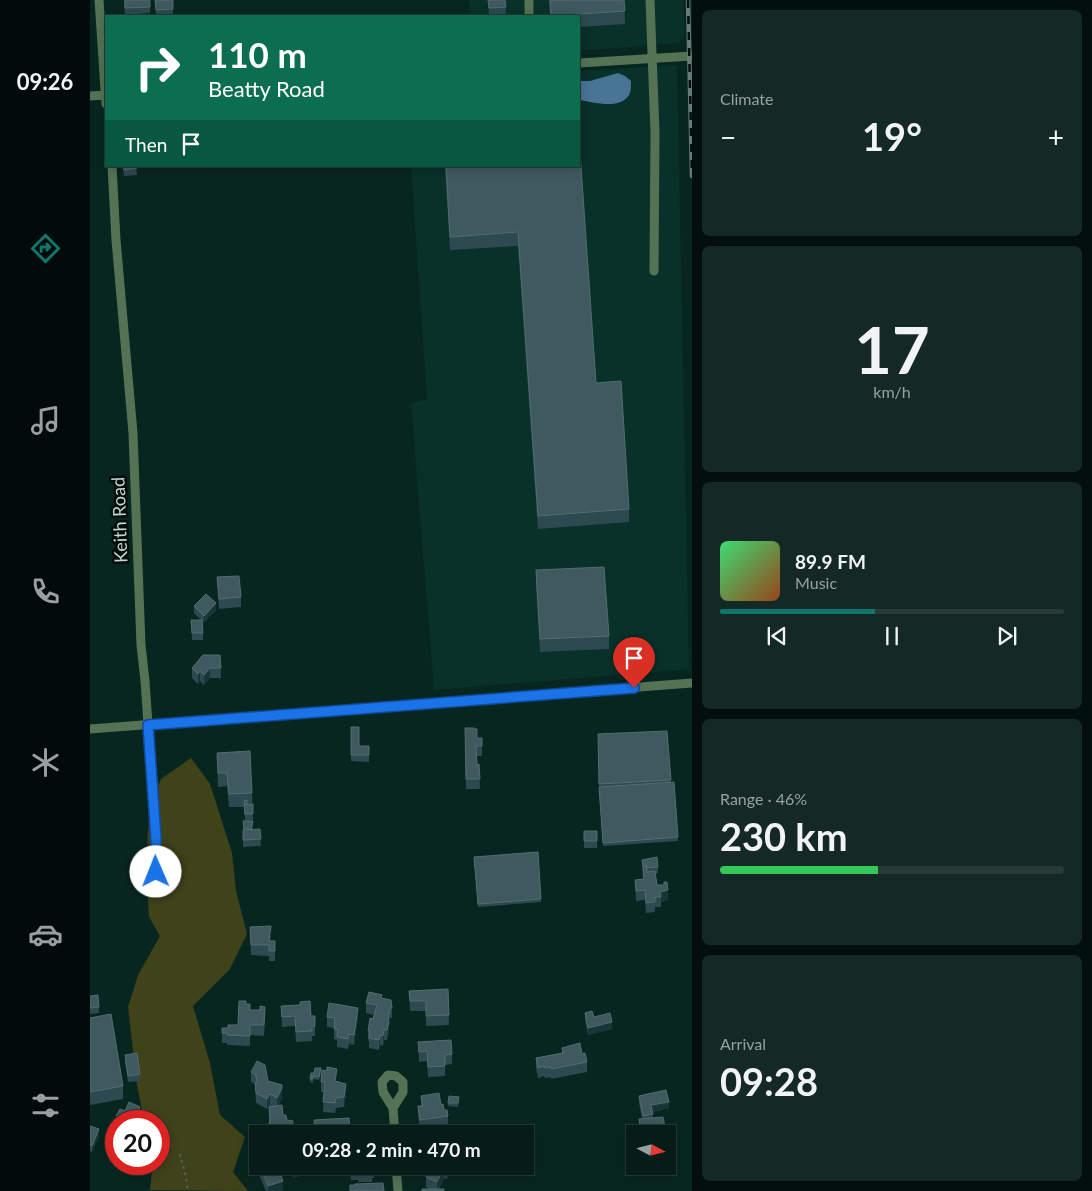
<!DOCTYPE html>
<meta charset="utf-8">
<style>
body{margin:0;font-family:Lato,sans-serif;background:#142925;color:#f1f3f6;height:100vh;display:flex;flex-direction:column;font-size:19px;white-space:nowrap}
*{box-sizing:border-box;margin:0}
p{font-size:16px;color:#98a1a2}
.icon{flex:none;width:28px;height:28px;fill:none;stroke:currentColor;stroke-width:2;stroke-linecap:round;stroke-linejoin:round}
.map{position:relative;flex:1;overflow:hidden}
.side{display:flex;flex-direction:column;gap:10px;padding:10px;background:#030f0d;width:400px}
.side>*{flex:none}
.guide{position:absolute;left:15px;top:15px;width:475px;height:152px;border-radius:0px;box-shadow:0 2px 12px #0003,0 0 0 1px #273a37;background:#0b6e4f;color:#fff;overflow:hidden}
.needle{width:32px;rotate:97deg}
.controls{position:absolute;left:536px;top:1125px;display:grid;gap:10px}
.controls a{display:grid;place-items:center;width:50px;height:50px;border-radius:0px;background:#061c18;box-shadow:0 2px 12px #0003,0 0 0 1px #273a37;font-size:25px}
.speed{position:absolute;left:15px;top:1110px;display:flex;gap:10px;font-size:25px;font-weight:700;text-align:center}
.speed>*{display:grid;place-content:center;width:65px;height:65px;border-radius:50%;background:#061c18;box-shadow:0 2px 12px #0003,0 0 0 1px #273a37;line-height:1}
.speed .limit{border:8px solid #d22;background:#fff;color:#111}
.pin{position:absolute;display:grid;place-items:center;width:42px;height:42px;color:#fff;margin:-51px -21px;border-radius:50% 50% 50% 0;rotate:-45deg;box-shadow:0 0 5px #0007}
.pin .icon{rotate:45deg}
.me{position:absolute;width:55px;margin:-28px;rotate:359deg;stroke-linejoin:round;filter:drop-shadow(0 0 4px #0008)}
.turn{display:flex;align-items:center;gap:18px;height:105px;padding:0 20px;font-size:22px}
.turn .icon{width:65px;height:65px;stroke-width:2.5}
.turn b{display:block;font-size:35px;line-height:42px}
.then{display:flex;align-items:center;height:48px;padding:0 20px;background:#0003;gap:10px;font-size:19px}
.big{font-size:38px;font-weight:700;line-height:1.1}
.side .tile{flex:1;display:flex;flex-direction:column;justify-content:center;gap:8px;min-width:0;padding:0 18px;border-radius:8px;background:#142925}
.side .dial{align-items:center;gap:0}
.dial b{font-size:65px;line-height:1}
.song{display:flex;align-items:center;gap:15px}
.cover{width:60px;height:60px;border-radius:8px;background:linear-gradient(135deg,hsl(140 70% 55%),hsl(20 70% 35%))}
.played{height:5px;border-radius:2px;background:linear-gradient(90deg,#0f766e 45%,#273a37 45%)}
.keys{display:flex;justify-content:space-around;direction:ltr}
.heat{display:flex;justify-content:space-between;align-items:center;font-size:28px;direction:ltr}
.charge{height:8px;border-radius:4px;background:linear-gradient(90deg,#34c759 46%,#273a37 0)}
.trip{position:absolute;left:159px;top:1125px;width:285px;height:50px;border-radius:0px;background:#061c18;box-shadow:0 2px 12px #0003,0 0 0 1px #273a37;font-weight:700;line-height:50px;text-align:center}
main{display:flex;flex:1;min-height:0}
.tabs{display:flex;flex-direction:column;width:90px;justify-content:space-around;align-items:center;background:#020b0a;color:#98a1a2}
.tabs .icon{width:35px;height:35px}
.tabs .current{color:#0f766e}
.tabs b{font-size:22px;color:#f1f3f6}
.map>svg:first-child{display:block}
</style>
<main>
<nav class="tabs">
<b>09:26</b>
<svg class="icon current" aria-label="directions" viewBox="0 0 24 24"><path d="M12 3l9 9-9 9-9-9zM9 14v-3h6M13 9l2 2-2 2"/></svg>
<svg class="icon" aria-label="music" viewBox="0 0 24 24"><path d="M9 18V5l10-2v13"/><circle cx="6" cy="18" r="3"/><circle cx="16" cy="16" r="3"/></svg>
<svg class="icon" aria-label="phone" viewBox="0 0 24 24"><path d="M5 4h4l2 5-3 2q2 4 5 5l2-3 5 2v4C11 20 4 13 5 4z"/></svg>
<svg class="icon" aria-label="climate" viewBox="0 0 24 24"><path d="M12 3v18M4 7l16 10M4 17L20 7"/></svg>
<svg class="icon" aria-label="car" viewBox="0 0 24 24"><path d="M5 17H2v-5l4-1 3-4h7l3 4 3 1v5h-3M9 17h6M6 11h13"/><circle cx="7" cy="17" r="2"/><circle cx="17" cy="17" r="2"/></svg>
<svg class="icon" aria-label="filters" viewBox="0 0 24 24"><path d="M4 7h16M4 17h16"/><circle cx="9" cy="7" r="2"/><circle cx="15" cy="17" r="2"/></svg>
</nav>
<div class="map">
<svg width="602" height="1191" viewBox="0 0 602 1191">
<rect width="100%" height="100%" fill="#082620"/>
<path fill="#073129" d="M379,0H593L595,34L589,43L489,51V16H380Z
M587,65L599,669L344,690L321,403L337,399L321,166H489V71Z"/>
<path fill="#404219" d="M101,758L120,784L142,853L146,891L157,934L140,969L103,1006L120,1063L130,1115L155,1137L143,1172L158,1191L60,1190L62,1170L61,1164H69V1121H54L47,1085L38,1007L48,975L70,936L59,917L56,860L60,806L71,779Z"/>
<path fill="#487496" d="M528,73L535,76L541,81C541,84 541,90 540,93C532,111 504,102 489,100V81H500Z"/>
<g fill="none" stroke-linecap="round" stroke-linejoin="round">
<path stroke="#4d6661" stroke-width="2" stroke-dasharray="2.5 4" stroke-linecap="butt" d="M90,1154L96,1177L98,1191"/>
<path stroke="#547354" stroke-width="9" d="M9,0L16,104
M439,0V16
M560,0L565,132L564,271
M489,63L602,56
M0,96L16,95
M22,166L26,240L43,433L51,645L55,681L66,839V872
M0,729L602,683
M303,1108L313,1092V1082L306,1076L298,1075L292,1082L293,1092L303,1108L305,1134
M306,1166L308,1191"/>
<defs>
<path id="rail" d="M598,0L602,176"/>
</defs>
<use href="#rail" stroke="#647b76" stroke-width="4.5"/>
<use href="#rail" stroke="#030d0a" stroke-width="2.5" stroke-dasharray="8" stroke-linecap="butt"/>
</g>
<path fill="#2d4a50" d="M34,0H60V13L35,15Z
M65,0H83V16H65H66Z
M398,0H415L416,14L399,15Z
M459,0H534L535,24L489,27V16H460Z
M33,166H46L47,175L34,176Z
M355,166H489L506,383L539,509V522L448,529L428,246L360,250Z
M446,570L519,636V649L450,652L446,583Z
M127,577L151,597V607L129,609Z
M104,606L126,610L114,622L113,621V640H102L101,620H111L104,613Z
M130,655L131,678H120L114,685L110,681L108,684L102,678V668Z
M261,727L269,746H279V762L261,761Z
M375,728L387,738H392V756H387V765L389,764L390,789H376Z
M577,731L581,782H584L588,841L513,846L509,787L523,786L509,787L508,734Z
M127,753L162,793L163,820L155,821L154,807H139L137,786L128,787Z
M153,821L163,824L162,830L170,829L171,846L153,847Z
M494,831H507V848H494Z
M448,852L451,902L388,907L384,857Z
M552,860L568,867V873L565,874L567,885L578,900L571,902V907H565V912L556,913L555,900L546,901L545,880L553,879Z
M160,927L181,936L180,941H185V961H179V956L161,955Z
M358,989L359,1025L336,1026V1011H320L319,991Z
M0,996L9,1007V1013L0,1014Z
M292,998L302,1008V1018H300L299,1024V1032L297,1040H294L293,1046L290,1045L289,1050L279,1048V1041H278V1031L284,1015L276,1013V1003Z
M156,1004L160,1010L175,1017L174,1036L160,1035V1046L137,1045V1043H132V1028H138L148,1025Z
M191,1006L221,1016L225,1026V1036H222V1041L206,1042L205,1026L192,1027Z
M495,1013L504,1017L522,1029L498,1035L495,1020Z
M237,1017L268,1018L264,1045L259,1044L258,1049L247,1047V1040L244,1039V1028L237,1027Z
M0,1018L33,1086V1099L0,1105Z
M328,1042L362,1054V1064L355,1065V1076L338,1077L337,1061L329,1062Z
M472,1048L492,1054L497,1062V1072L461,1079V1077L455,1078L454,1076L448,1078L446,1068V1058L472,1053Z
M35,1055L50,1074V1081L38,1082L35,1062Z
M161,1072L178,1081L192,1098L189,1105L193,1115L197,1120L203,1131V1134H176L179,1123V1107L177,1109L166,1103L165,1084L161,1082Z
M231,1072L229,1080L223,1079V1083L220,1082V1079L224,1073Z
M247,1081L256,1094L254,1107L246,1108L245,1113L233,1112L234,1092H231V1082Z
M331,1096L351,1105L358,1116V1126L330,1130L328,1116V1106H331Z
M359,1096L369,1097L368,1107L358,1106Z
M549,1096L579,1108L562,1112L563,1118L576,1132L586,1141V1151L578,1152V1134H550L549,1119H552L549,1103Z
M35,1111L50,1113L51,1121H26V1116Z
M259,1118L260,1134H224V1120Z
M0,1126L9,1136L2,1152L0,1151Z
M171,1166H213V1175L203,1178L202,1175L200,1176L199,1174L191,1176L193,1191H176L170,1177V1167Z
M260,1166H286V1170L284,1171V1178H282V1182H268V1180H261Z
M327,1166H360V1170L357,1179L354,1178L349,1189H339L336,1187V1177L338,1172L327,1167Z"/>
<path fill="#183637" d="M126,603V610L114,622V616Z
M120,668V678L114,685V675Z
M110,671V681L108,684V674Z
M578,890V900L571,902L570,892Z
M268,1008V1018L264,1045V1035Z
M300,1008L299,1032L297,1040L298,1022Z
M522,1022V1029L498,1035V1028Z
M294,1030V1040L293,1046V1036Z
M290,1035V1045L289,1050V1040Z
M256,1084V1094L254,1107V1097Z
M192,1088V1098L187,1108V1098Z
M180,1094V1105L177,1109V1099Z
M579,1102V1108L561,1112V1105Z
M50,1107L51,1121H47L48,1112Z
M203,1121V1134H201Z
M9,1129V1136L2,1152V1146Z
M192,1166H199V1174L188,1178V1167Z
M200,1166H202V1175L200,1176Z
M209,1166H213V1175L203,1178V1168Z
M357,1166H360V1170L357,1179Z
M354,1167V1178L347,1191V1182Z
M193,1181V1191H178V1186Z"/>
<path fill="#3e5a5e" stroke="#536d70" d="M35,0H60V7L35,8Z
M65,0H83V9L66,10Z
M398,0H415L416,7L399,8Z
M460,0H534L535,11L461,16Z
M489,137L506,383L531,381L539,509L448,516L428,232L360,237L356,166H489Z
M33,166H46L47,168L34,170Z
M514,567L519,636L450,639L446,570Z
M149,576L151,597L129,599L127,577Z
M116,594L126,603L114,616L104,606Z
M101,620H112L113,633H102Z
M113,655H130L131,668H120L114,675L110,671L108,674L102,668Z
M261,727H269V746H279V755H261Z
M375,728H384V729H387V738H392V746H386L387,765L389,764L390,779H376Z
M577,731L581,780L509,784L508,734Z
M160,751L162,793L139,794L137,773H128L127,753Z
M584,782L588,837L513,843L509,787Z
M157,800V805L163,804V814H155L154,801Z
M153,821H163L161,829H154Z
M170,829L171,839L153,840V830Z
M494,831H507V841H494Z
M448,852L451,899L388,904L384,857Z
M567,857L568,867L557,868V866H553L552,860Z
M553,866H557V872L565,871L567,885H574V882H577L578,890L570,892L571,897H565V902L556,903L555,890L546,891L545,880L554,879Z
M181,926L179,941H185V951H179V945H161L160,927Z
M358,989L359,1015L336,1016V1001H320L319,991Z
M279,992L292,995L291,998L301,1000L302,1008H300L298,1022H299L297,1030H294L293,1036L290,1035L289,1040L279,1038L280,1031H278L280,1018L283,1019L287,1005L276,1003Z
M8,995L9,1007L0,1008V996Z
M149,1001H156V1004H160V1010H170V1006L175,1007L174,1025H160V1036L137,1035V1033H132V1028H138V1025H148Z
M220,1001L221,1016H225V1026H222V1031L206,1032L205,1016L192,1017L191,1006L210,1005V1002Z
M239,1003L268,1008L264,1035L259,1034L258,1039L247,1037L248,1030L244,1029L245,1018L237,1017Z
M502,1011L504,1017L520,1013L522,1022L498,1028L495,1013Z
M21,1014L33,1086L0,1092V1018Z
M361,1040L362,1054L355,1055V1066L338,1067L337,1051L329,1052L328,1042Z
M490,1043L492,1054L495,1053L497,1062L461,1069V1067L455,1068L454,1066L448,1068L446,1058L473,1053L472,1048Z
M47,1053L50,1074L38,1076L35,1055Z
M167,1061L175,1065L178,1081L192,1085V1088L187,1098L180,1094L177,1099L166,1093L165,1083H167L166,1075L161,1072Z
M237,1067L247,1069L245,1081L256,1084L254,1097L246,1098L245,1103L233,1102L235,1082H231L232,1070L237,1071Z
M225,1068H231L229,1077L223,1076V1079H220L221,1073H224Z
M576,1090L579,1102L561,1105L563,1114L553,1116L549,1096Z
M349,1093L351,1105L353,1104L354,1110H357L358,1116L330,1120L328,1106H333L331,1096Z
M359,1096L369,1097L368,1103H358Z
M39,1102L50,1107L48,1112L51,1113L47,1121H30L31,1118L26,1116L30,1109L35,1111Z
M192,1105L193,1115H196L197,1120L203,1121L201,1131L192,1129L190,1134H176L180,1120L179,1107Z
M573,1117L576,1132L585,1131L586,1141L578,1142V1134H551L549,1119Z
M259,1118L260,1131L245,1132V1134H235V1132L225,1133L224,1120Z
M0,1126L9,1129L2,1146L0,1145Z
M192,1166L188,1167L193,1181L178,1186L170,1167Z
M260,1166H282L284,1171H282V1175H268V1173H261Z
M340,1166H358L357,1169L354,1167L347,1182L336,1177Z
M293,1183L294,1191H260V1185H265V1184Z
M332,1189H354V1191H332Z"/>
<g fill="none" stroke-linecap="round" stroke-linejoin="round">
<defs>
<path id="route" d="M66,872V838L58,725L544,688"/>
</defs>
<use href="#route" stroke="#114b97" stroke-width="12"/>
<use href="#route" stroke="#1a73e8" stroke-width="9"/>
</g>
<g text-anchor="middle" stroke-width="5" stroke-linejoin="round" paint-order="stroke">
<g font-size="18" fill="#c6d6d2" stroke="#030d0a">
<text transform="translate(30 520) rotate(-92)" y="6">Keith Road</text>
</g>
</g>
</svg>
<div class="controls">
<a><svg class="needle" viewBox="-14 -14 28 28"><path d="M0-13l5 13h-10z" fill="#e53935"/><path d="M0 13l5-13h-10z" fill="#98a1a2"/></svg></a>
</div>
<div class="speed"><div class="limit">20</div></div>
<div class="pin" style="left:544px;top:688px;background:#d93025"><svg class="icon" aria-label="arrive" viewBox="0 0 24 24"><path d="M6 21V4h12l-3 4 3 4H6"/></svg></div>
<svg class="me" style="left:66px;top:872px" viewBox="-20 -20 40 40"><circle r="19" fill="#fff"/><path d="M0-13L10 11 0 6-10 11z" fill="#1a73e8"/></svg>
<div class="trip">09:28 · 2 min · 470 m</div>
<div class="guide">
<div class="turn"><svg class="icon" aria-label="right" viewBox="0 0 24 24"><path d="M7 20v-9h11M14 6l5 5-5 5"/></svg><div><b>110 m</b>Beatty Road</div></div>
<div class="then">Then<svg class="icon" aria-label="arrive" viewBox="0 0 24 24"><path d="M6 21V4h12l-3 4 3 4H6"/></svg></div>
</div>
</div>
<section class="side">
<div class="tile"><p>Climate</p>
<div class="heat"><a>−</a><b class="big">19°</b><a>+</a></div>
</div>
<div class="tile dial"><b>17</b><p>km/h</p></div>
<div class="tile">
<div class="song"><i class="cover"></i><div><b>89.9 FM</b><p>Music</p></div></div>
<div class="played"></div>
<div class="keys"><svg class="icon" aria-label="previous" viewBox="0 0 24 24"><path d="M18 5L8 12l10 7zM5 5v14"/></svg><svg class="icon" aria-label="pause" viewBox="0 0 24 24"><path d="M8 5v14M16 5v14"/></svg><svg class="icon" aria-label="next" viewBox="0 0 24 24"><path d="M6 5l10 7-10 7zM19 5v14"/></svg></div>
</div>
<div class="tile"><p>Range · 46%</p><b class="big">230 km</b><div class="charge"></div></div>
<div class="tile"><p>Arrival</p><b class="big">09:28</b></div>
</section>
</main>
